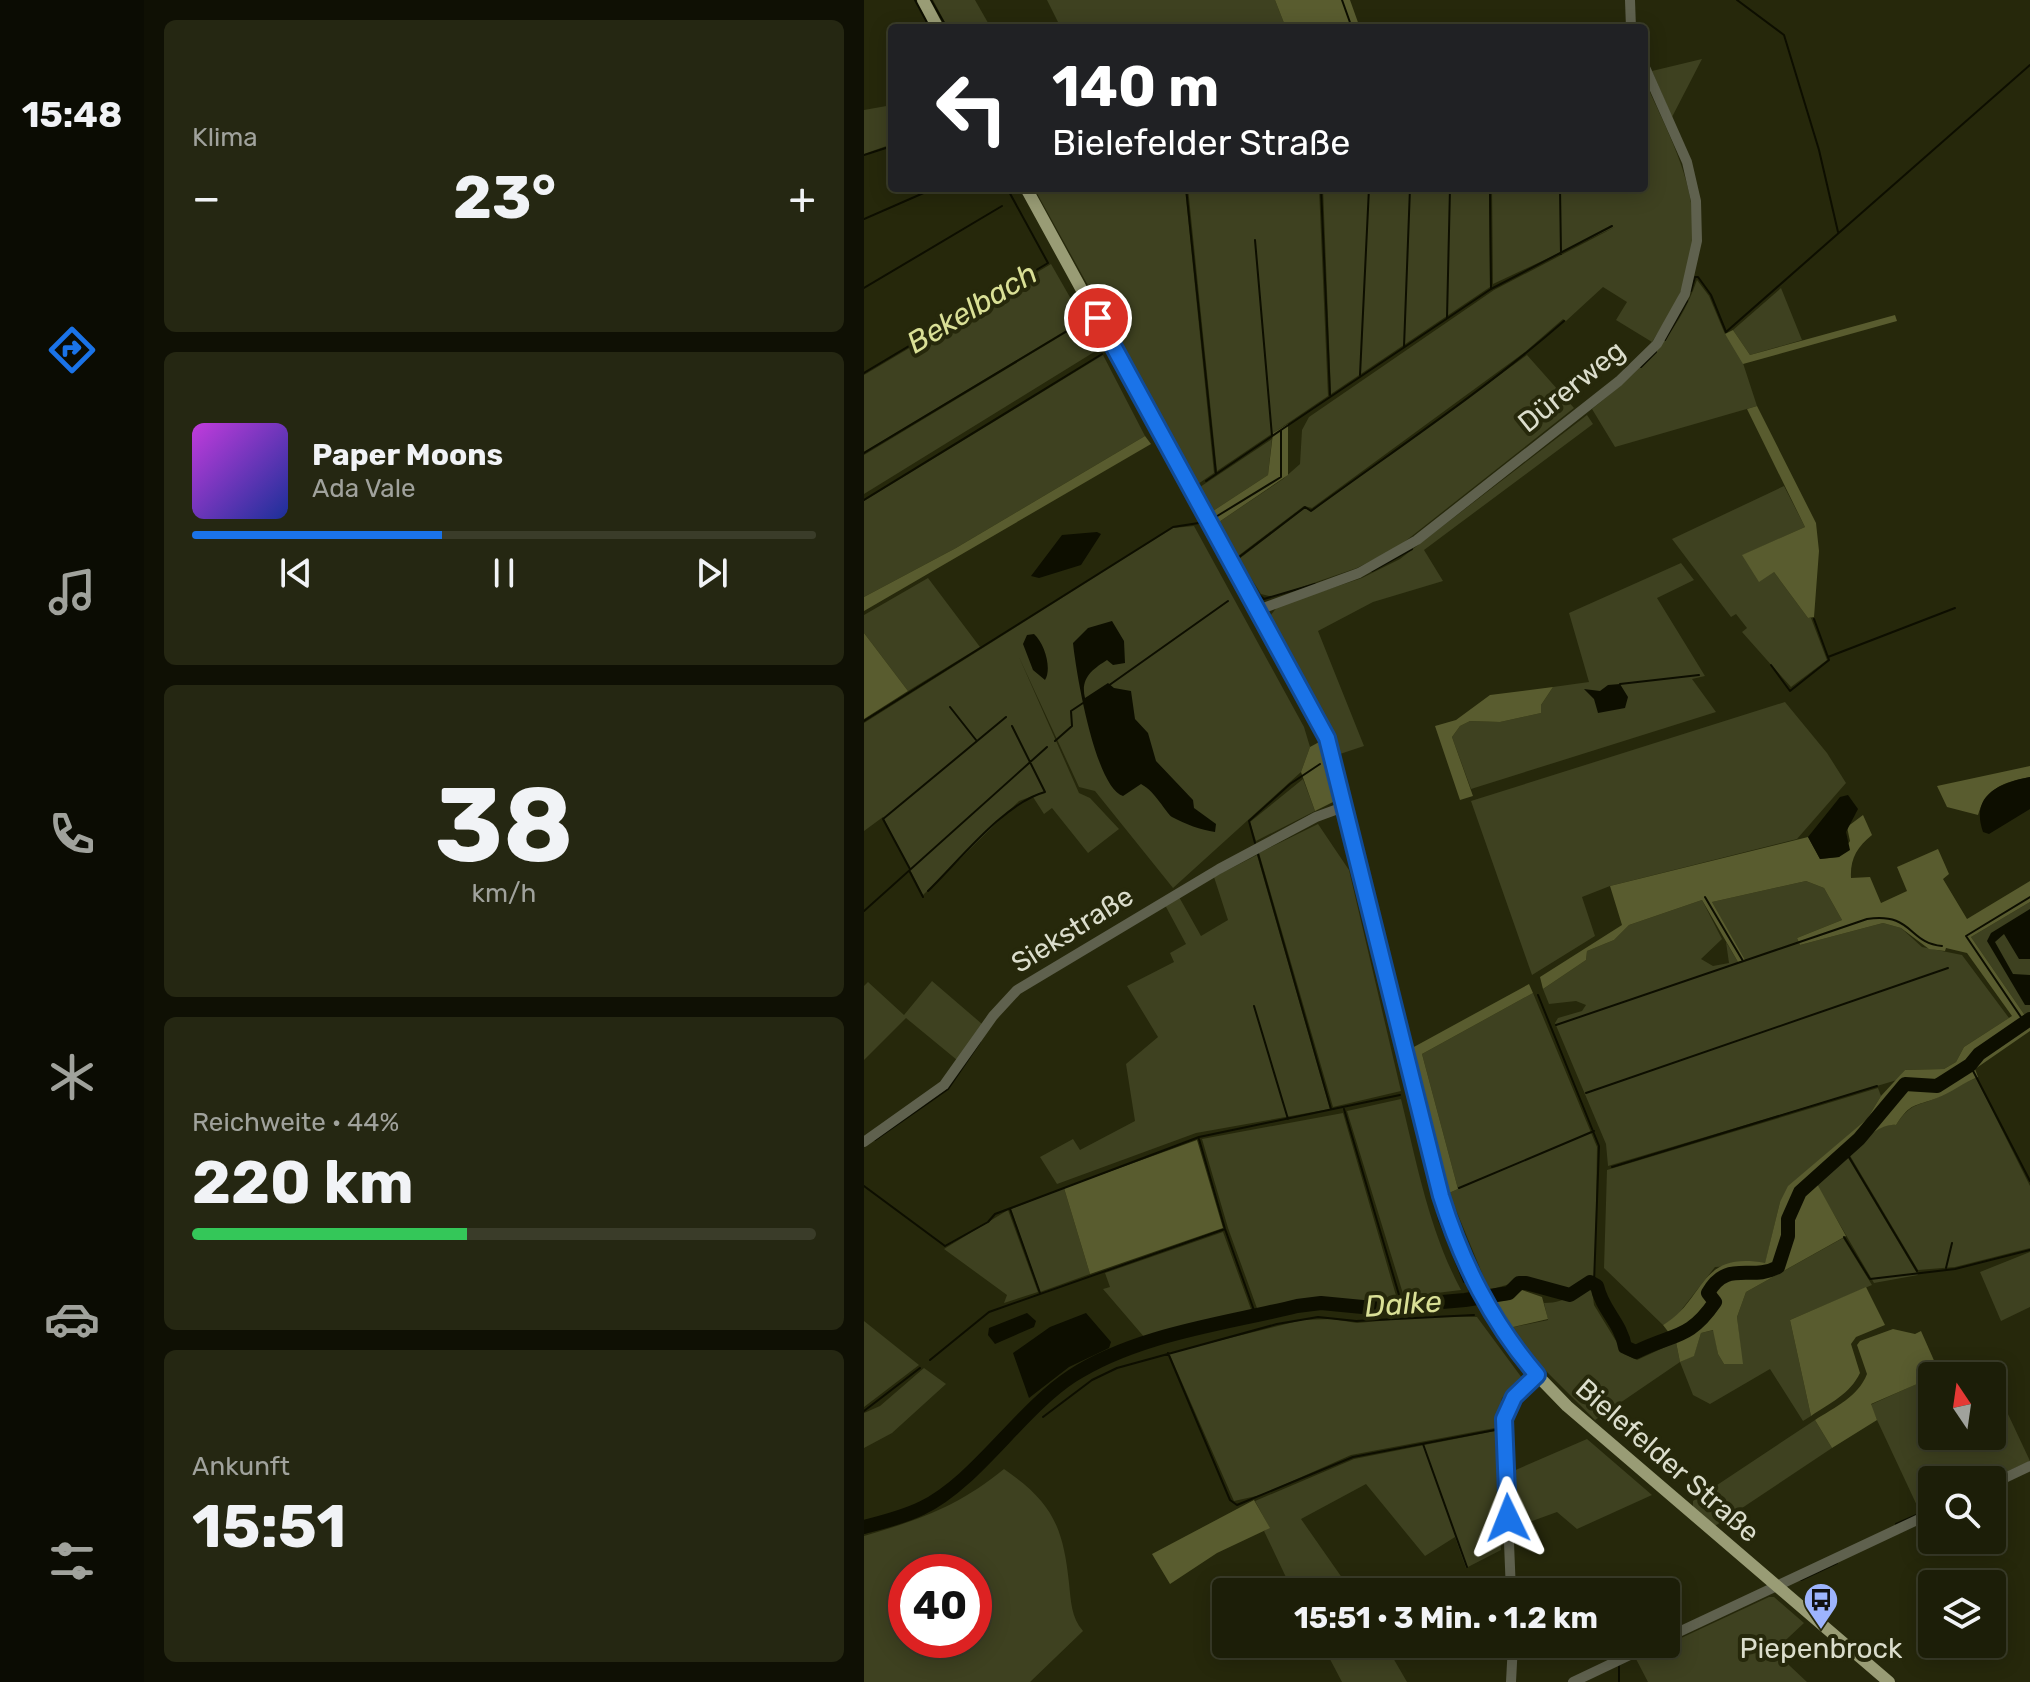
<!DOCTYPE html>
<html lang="de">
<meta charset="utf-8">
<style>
body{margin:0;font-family:Rubik,sans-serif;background:#252712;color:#f1f3f6;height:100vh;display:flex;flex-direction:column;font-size:30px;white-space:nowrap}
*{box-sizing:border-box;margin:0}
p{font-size:26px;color:#a0a29c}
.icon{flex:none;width:44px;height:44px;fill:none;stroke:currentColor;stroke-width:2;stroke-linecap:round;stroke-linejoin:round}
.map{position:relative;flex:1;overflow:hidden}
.panel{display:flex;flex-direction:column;gap:20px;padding:20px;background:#0f1004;width:720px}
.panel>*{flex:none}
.hud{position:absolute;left:24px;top:24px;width:760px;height:168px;border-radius:8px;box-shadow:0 4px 20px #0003,0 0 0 2px #3a3c29;background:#202124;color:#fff;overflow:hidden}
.needle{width:52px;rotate:347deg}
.controls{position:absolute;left:1054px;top:1362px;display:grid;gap:16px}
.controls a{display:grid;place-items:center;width:88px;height:88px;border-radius:8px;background:#1c1e08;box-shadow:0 4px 20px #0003,0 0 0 2px #3a3c29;font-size:40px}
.speed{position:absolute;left:24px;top:1554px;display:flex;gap:16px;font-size:40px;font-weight:700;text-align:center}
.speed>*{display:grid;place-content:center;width:104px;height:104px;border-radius:50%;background:#1c1e08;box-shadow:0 4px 20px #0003,0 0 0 2px #3a3c29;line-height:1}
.speed .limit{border:12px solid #d22;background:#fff;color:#111}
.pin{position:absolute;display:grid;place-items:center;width:68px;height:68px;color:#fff;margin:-34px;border:4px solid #fff;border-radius:50%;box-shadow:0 2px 8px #0007}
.me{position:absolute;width:88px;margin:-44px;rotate:358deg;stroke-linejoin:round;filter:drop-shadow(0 0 6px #0008)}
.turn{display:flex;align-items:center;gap:28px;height:168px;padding:0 32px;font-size:36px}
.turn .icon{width:104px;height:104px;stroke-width:2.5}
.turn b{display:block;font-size:56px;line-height:68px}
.big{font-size:60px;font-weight:700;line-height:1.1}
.panel .card{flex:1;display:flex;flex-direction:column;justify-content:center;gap:12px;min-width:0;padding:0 28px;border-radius:12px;background:#252712}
.panel .dial{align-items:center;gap:0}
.dial b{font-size:104px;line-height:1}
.song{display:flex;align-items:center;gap:24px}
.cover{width:96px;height:96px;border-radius:12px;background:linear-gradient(135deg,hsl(290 70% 55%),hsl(230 70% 35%))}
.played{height:8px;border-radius:4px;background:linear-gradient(90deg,#1a73e8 40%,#3a3c29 40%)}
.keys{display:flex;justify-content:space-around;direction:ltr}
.heat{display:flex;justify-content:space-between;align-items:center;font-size:44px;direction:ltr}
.charge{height:12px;border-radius:6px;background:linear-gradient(90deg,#34c759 44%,#3a3c29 0)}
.trip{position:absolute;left:348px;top:1578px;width:468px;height:80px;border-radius:8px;background:#1c1e08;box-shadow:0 4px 20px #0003,0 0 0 2px #3a3c29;font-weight:700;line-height:80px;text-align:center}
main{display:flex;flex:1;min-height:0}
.dock{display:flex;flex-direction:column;width:144px;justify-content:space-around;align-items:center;background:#0b0c03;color:#a0a29c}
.dock .icon{width:56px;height:56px}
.dock .current{color:#1a73e8}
.dock b{font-size:36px;color:#f1f3f6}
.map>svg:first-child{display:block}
</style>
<main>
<nav class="dock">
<b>15:48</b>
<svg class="icon current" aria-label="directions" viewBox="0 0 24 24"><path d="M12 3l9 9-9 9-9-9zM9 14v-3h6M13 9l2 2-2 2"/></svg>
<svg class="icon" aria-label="music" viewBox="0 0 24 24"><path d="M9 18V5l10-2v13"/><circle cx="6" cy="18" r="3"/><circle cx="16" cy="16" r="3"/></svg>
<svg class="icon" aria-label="phone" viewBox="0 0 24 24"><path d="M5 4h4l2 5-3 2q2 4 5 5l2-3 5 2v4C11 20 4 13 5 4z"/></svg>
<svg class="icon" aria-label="climate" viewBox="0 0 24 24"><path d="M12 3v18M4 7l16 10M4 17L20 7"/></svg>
<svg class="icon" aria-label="car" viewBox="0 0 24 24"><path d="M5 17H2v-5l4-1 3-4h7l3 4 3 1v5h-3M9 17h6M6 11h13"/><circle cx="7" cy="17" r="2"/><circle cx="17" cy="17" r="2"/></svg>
<svg class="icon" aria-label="filters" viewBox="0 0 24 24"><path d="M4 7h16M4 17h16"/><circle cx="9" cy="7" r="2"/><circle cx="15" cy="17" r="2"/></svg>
</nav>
<section class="panel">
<div class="card"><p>Klima</p>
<div class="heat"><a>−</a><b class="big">23°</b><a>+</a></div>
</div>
<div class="card">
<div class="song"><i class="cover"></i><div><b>Paper Moons</b><p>Ada Vale</p></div></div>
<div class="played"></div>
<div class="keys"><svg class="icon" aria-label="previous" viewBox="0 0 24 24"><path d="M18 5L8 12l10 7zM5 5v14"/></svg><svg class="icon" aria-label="pause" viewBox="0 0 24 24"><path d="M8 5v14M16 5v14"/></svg><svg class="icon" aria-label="next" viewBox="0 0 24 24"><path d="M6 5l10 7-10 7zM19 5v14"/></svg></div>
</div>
<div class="card dial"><b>38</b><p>km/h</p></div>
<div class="card"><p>Reichweite · 44%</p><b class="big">220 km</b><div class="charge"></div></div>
<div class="card"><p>Ankunft</p><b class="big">15:51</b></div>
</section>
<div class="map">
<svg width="1166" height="1682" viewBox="0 0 1166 1682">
<rect width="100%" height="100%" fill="#26280b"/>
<path fill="#3e4120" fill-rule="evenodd" d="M69,0H111L127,28H84Z
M183,0H411L422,28H197Z
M838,59L808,117L788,71Z
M780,79C811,149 851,215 816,293C809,310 798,326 788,342L752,320L763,302L739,287L702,321L699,319L661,352L448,508L440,506L374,556L355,522L419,479L436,464L438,430L445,417L630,290L751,227L629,284L628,188H780Z
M28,105V144L0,154V110Z
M170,188H321L350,473L334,484Z
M324,188H455L464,396L353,471Z
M459,188H625L626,287L467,394Z
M187,264L219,320L0,452V375Z
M833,280L845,296L861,334L876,354L893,406L751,447L728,409C775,371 813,338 833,280Z
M917,288L938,340L886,355L869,330Z
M220,322L235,349L0,494V455Z
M239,355L281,436L92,548L0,597V501Z
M663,355L710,408L534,547L493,568L409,597L397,594L375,559L441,508L448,511Z
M723,415L729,424L560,550L579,581L509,602L454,631L500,746L476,754L465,723L406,616L414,606L498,578L536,559Z
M408,439L404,475L349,511L336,487Z
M920,486L941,527L879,555L910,572L944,618H947L963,660L927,687L878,632L883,628L872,614L867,617L808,539Z
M330,526L440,727L446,747L437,772L309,888L231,791L215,787L155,657L215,793L226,798L255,829L224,853L188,808L180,814L169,797L182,791L155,801L59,895L19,817L0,831V723L309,528Z
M817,563L830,580L793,598L841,676L828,679L852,712L607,789L588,737L596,726L606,721L636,722L677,713V705L689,687L725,682L705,613Z
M64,578L116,647L44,691L0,633V615Z
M921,702L963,753L982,783L933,839L746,886L718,897L731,936L668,975L607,801Z
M439,779L451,811L392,841L386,822Z
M454,824L485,870L537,1091L469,1107L395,853Z
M393,855L466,1109L332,1133L193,1184L176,1157L209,1139L216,1150L271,1121L262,1064L294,1037L263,986L310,962L306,953L322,944L301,905L315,897L337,936L364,920L350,877Z
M942,881L960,888L978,920L933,938L936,945L1019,923L1037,928L1058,947L1098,955L1145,1018L1100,1047L1092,1062L1080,1069L1041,1070L1033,1080L744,1166L742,1144L691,1023L694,1018L718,1011L722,1005L712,1001L685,1004L679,989L722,960L723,951L750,940L765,925L838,900L858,939L837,959L849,966L865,963L862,942L874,962L880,960L848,902Z
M1166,902V1015L1162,1017L1107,937Z
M68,981L118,1024L93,1060L42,1018L0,1060V986L4,982L40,1015Z
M669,993L733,1147L731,1275L704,1289L663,1279L625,1290L585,1193L594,1189L558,1054Z
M1112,1078L1166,1186V1248L1091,1267L1054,1270L985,1154C999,1141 1011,1123 1032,1125C1049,1099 1055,1108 1078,1095C1089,1089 1099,1083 1112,1078Z
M1014,1088L1017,1096L1003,1119L916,1202L901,1264L851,1267L811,1318L799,1325L740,1268L743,1170Z
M537,1099C553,1164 565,1230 597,1290L540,1297L483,1111Z
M479,1113L533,1299L511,1303L457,1297L394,1311L364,1228L338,1139Z
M983,1156L1054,1275L1010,1283L951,1182Z
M200,1188L226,1274L176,1292L147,1209Z
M144,1210L174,1292L140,1303L143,1295L80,1249Z
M359,1232L388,1312L281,1338L239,1289L246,1287L241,1273Z
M979,1238L1008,1285L926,1320L947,1416L939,1421L906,1369L846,1404L829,1395L816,1362L731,1420L669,1358L645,1328L684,1320L680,1303C705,1303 714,1289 728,1289L730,1305L760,1354L773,1360L812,1342L816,1362L830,1355L837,1333L850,1330L854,1354L860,1364L878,1363L873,1317L882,1292Z
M1166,1252V1307L1137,1321L1116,1272Z
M571,1316L613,1317L658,1378L638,1398L631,1428L487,1455L397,1495L370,1501L305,1353L438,1320L468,1319L493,1323Z
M0,1321L55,1365L0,1407Z
M60,1368L82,1384L28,1433L0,1448V1413L16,1406Z
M1068,1377V1436H1128V1380L1166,1461L1124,1480H1068V1506L1056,1512L1006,1405Z
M951,1420L968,1448L851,1526L829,1507V1501Z
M631,1431L637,1550L602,1568L591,1537L561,1556L502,1484L437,1519L488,1592H429L400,1531L405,1527L391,1501L490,1459Z
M723,1439L788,1495L713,1529L693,1512L649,1528L647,1472Z
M140,1469C188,1502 199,1526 205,1583C207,1601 207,1617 219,1631L166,1682H0V1536C55,1520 95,1506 140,1469ZM42,1572H110V1640H42Z
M905,1597H910L940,1623L910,1651L943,1682H784L772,1659Z
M458,1644H521L543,1682H478Z"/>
<path fill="#595c2f" d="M411,0H486L496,28H422Z
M1031,315L1033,321L879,364L861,334L869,330L886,355Z
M893,406L952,523L955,551L950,617L944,618L910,572L895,582L878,555L941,527L883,409Z
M424,424V475L355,522L349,511L404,475L409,433Z
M281,436L287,444L0,611V597L92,548Z
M0,633L44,691L0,719Z
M689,687L677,705V713L636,722L606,721L596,726L588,737L609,796L596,800L571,726L592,720L626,695Z
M457,741L471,801L451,811L437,772L446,747Z
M1166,766V777C1140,782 1122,788 1114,815L1083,807L1073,786Z
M999,815L1008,835C993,847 986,859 987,878L1006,877L1017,903L1043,891L1033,867L1074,849L1085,874L1079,879L1103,919L1166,881V902L1107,937L1162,1017L1166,1015V1031L1111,1069L1114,1077C1100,1082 1087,1093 1073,1098C1050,1107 1047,1102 1032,1125C1009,1122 970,1167 952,1182L982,1236L882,1292L873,1317L879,1364H860L854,1354L849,1330L837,1333L830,1356L816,1362L812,1342L799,1325C843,1299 833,1251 901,1263L916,1202L924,1186L1003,1119L1017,1096L1041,1070L1080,1069L1092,1062L1100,1047L1148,1016L1103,953L1082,948L1081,951L1065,949L1037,928L1019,923L936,945L933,938L978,920L960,888L942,881L848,902L881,960L874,962L838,900L765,925L750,940L723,951L722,960L679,989L676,977L758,925L746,886L944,837L956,859L975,857L986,841L983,827Z
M665,984L669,993L558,1054L594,1189L585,1193L548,1048Z
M333,1140L359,1228L226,1274L200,1188Z
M1002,1287L1021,1325L992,1337L987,1344L996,1373C986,1394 966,1403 947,1416L926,1320Z
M658,1290L678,1297L684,1319L645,1328L629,1302L644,1300Z
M1029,1329L1051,1334L1057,1331L1076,1374L1007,1404L1013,1420L968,1448L951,1420C971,1407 994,1397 1003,1374L993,1345L996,1341Z
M390,1500L406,1528L353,1553L306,1584L288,1554Z"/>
<path fill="#0d0e00" d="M233,532L237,534L217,565L175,578L167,576L198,535Z
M248,621L260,641L261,663L249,665L243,660C229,669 216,678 221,698L244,683L250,688L267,691L271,719L284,733L292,761L329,800L330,808L352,824L351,832C337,830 321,824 308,817C301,812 292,792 277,784L259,796C231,787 212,672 209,643L224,628Z
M170,634C181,644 188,669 181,680L169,670L159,644L163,635Z
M756,684L764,697L761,708L734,713L730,699L720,689L736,691L744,685Z
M1166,777V809L1125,834L1119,832C1106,795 1135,783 1166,777Z
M984,795L994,809L982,832L986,850L975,857L956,859L944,837L976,797Z
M1166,909V959H1155L1140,934L1131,942L1149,974L1166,975V1005H1161L1123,941L1127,933Z
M163,1313L172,1321L170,1327L131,1344L124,1335L125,1328Z
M222,1313L247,1342L245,1348L205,1367L165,1398L149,1353L186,1327Z"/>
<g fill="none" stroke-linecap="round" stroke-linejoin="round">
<path stroke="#0d0e00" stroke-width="2" d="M51,0L66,28
M67,0L83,28
M478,0L488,28
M873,0L920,35L955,150L974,232
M0,155L28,146
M322,188L352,474
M457,188L466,395
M626,188L627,288
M696,188L697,254
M0,219L71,188
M391,240L408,436
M0,288L138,206
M827,291L831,277H834L847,295L862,332L1166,65
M583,318L586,188
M801,340L823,301
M540,347L546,188
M777,367L792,352
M0,373L184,263L143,188
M496,375L505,188
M0,453L218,322
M342,481L417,430
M0,500L238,354
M350,518L417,477V430L627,289L748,226
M352,518L374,558L441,507L447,511C532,449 621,390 700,321
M508,571L548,549
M393,593L400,599L451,584
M964,657L1091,608
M907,665L926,691L965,660L950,619
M756,684L835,675
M244,686L364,601
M86,707L112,740
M0,721L309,527L341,522
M191,741L208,726L207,711L219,703
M391,843L385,821L426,784L456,764
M394,854L467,1109
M46,869L19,819L142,717
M502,869L516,926
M46,872L59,897
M64,891C95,861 140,803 181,792L148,726
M841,897L879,961
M0,911L183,747
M503,922L575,1220L600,1282
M674,995L735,1146L730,1283
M390,1006L424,1119
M1161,1023L1102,936L1166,897
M692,1025L1003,919C1049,912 1044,943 1078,946
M544,1037C566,1124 581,1217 627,1296
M1106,1065L1166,1181
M722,1093L1084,968
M480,1109L538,1305
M335,1139L361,1229L392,1316
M11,1140L84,1089L116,1042
M982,1152L1053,1271
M748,1167L1013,1086
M0,1186L81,1246L124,1222L131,1214L335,1137L536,1095
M595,1188L730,1131
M146,1209L176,1293
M980,1237L1006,1279L1091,1269L1166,1250
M1082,1268L1088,1243
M605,1290L609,1298
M304,1353L366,1500L373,1505L489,1457L631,1430
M66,1360L125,1312L361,1229
M0,1411L56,1368
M179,1417L228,1380L253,1368L413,1324L454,1317L492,1321L610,1315
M559,1444L603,1567
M1032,1524L1057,1513
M937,1580L973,1563
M755,1666V1682"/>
<path stroke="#0d0e00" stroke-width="14" d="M0,1527C19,1522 40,1517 58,1508C111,1483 156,1410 208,1376C273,1334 360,1324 433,1306L457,1303L509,1308L601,1300L645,1293L655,1283H662L706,1295L726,1282L733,1286C738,1310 757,1323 761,1347L772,1352C810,1333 825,1340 851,1302L844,1293C863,1259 887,1282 914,1267L924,1236V1219L936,1192L995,1139L1041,1084L1073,1086L1106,1065L1115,1054L1166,1019"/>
<path stroke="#5f614e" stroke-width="10" d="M766,0L767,28
M394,610L495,573L553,540L755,381L793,344L821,294L833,241L832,201L823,162L780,65
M0,1142L80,1085L129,1016L153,990L355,869L452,817L482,806
M1128,1484L1166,1466
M647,1592L640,1419L650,1397L673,1375
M802,1638L1068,1513
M647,1682L649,1644
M709,1682L789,1644"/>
<path stroke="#999c75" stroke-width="12" d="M59,0L74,28
M162,188L463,738L577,1196L593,1248L612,1287L637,1330L673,1375L703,1406L1025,1682"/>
</g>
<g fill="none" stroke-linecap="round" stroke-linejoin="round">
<defs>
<path id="route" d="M234,318L463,738L577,1196C598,1263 627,1321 673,1375L650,1397L640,1419L644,1518"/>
</defs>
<use href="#route" stroke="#114b97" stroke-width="20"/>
<use href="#route" stroke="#1a73e8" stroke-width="14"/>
</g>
<defs>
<symbol id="bus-pin" viewBox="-11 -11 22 30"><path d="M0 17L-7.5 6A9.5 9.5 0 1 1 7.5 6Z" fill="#9db4fd" stroke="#26280b"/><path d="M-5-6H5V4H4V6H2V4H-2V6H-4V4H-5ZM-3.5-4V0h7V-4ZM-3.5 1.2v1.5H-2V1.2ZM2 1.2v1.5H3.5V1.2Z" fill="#111"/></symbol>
</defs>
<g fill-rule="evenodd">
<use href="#bus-pin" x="937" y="1580" width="40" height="54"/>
</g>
<g text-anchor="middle" stroke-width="8" stroke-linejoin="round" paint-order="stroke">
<g font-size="28" fill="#dbddcc" stroke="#26280b">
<text transform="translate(707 386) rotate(-39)" y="10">Dürerweg</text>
<text transform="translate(208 929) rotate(-32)" y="10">Siekstraße</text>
<text transform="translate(804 1460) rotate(41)" y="10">Bielefelder Straße</text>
</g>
<g font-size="28" fill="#dbddcc" stroke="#26280b">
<text x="957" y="1658">Piepenbrock</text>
</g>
<g font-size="30" font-style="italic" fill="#dae096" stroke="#26280b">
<text transform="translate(108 308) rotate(-31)" y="10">Bekelbach</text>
<text transform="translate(539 1304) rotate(-4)" y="10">Dalke</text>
</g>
</g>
</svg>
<div class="controls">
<a><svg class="needle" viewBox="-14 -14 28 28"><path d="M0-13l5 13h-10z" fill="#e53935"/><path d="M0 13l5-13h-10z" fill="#a0a29c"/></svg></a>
<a><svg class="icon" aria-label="search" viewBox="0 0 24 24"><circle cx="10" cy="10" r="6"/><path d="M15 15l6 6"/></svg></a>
<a><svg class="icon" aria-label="layers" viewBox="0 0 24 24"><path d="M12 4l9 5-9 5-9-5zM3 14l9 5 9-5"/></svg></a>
</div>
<div class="speed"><div class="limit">40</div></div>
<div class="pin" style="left:234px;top:318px;background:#d93025"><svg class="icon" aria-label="arrive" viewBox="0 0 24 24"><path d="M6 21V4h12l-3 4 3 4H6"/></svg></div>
<svg class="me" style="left:644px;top:1518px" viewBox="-20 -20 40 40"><path d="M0-17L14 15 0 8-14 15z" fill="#1a73e8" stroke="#fff" stroke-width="4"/></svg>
<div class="trip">15:51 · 3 Min. · 1.2 km</div>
<div class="hud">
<div class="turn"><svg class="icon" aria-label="left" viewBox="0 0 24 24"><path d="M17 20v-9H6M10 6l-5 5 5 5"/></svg><div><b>140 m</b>Bielefelder Straße</div></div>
</div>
</div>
</main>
